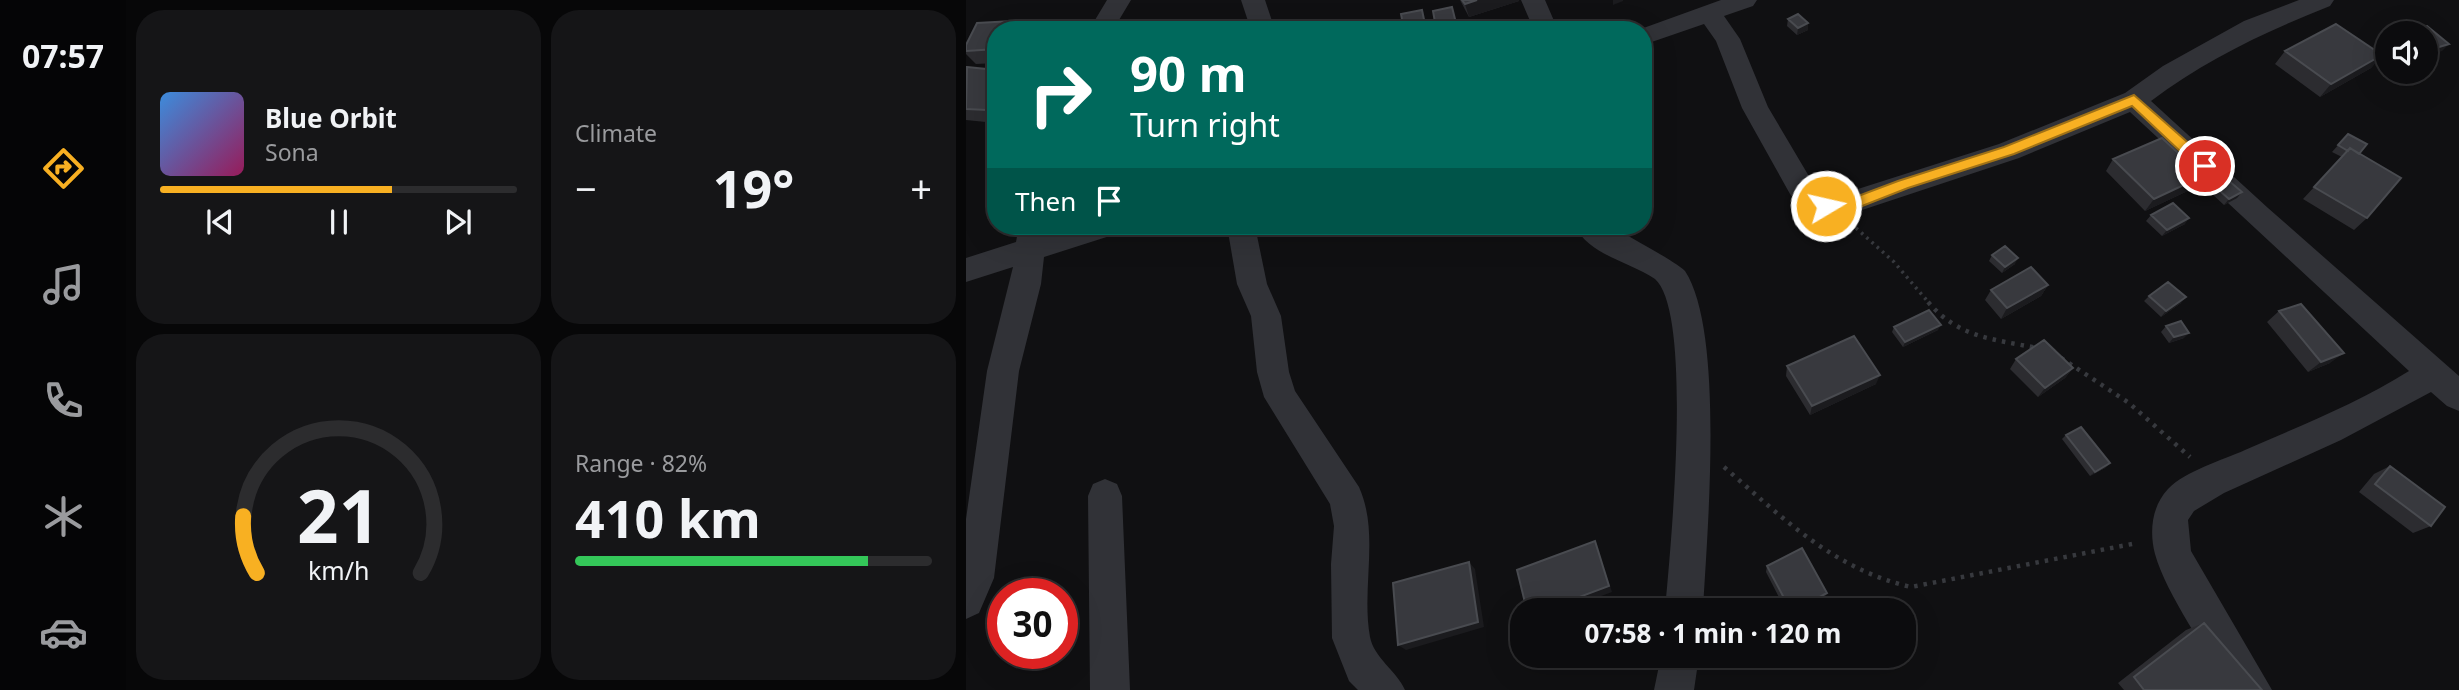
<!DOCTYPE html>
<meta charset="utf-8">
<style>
body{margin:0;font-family:"Noto Sans",sans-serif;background:#151517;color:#f1f3f6;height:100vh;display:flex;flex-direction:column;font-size:26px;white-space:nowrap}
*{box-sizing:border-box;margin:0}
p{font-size:23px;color:#9a9b9e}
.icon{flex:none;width:38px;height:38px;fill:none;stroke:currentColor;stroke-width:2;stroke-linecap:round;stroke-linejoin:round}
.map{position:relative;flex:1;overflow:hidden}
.drawer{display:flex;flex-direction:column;gap:10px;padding:10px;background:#070708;width:840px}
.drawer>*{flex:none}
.hud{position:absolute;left:21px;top:21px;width:665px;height:214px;border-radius:28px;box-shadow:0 7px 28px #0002,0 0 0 2px #2c2c2e;background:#00695c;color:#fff;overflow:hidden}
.tools{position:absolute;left:1409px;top:21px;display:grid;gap:14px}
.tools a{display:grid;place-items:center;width:63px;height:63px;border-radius:50%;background:#0c0c0e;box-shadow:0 7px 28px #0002,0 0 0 2px #2c2c2e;font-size:35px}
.speed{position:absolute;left:21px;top:578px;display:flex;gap:14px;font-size:35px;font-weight:700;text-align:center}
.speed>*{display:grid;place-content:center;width:91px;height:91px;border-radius:50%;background:#0c0c0e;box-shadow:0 7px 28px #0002,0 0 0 2px #2c2c2e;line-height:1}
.speed .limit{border:10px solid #d22;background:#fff;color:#111}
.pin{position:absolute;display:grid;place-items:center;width:60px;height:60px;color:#fff;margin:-30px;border:4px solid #fff;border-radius:50%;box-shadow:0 2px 7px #0007}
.me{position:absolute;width:77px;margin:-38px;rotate:81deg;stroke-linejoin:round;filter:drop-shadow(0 0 5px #0008)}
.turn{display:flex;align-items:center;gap:24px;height:147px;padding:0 28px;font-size:32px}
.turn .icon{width:91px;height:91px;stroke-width:2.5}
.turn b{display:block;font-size:49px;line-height:60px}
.then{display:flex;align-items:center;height:66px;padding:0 28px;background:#0003;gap:14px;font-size:26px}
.big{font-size:52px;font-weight:700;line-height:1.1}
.drawer .card{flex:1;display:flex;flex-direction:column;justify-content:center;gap:10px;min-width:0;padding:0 24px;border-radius:28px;background:#151517}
.drawer .dial{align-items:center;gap:0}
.dial svg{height:182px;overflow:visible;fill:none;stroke:#2c2c2e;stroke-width:7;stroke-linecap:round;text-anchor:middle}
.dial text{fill:#f1f3f6;stroke:none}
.song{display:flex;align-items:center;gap:21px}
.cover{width:84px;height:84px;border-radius:10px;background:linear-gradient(135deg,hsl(210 70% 55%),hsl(330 70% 35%))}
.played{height:7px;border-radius:4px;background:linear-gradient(90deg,#f8b022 65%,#2c2c2e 65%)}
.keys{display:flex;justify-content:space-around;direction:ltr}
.heat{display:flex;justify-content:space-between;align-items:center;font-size:38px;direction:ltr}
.charge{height:10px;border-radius:5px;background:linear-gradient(90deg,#34c759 82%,#2c2c2e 0)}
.drawer .tiles{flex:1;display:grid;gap:10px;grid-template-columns:repeat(2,1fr)}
.trip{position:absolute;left:544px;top:598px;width:406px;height:70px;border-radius:28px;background:#0c0c0e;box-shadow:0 7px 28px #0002,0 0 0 2px #2c2c2e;font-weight:700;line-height:70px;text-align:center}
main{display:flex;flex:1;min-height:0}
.dock{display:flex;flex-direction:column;width:126px;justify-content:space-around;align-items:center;background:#050506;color:#9a9b9e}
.dock .icon{width:49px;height:49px}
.dock .selected{color:#f8b022}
.dock b{font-size:32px;color:#f1f3f6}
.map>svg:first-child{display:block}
</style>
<main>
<nav class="dock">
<b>07:57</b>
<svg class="icon selected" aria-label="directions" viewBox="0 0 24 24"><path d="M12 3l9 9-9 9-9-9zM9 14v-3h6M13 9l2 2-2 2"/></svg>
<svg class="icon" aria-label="music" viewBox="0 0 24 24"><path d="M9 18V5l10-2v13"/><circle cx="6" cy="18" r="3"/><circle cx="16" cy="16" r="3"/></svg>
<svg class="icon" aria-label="phone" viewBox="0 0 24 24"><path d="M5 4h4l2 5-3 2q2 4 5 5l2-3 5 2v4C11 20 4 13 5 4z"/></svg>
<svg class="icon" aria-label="climate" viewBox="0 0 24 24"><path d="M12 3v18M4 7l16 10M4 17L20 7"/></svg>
<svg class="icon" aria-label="car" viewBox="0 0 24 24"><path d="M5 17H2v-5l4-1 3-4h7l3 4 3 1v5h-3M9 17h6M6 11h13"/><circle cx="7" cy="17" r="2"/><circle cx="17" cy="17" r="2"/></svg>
</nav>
<section class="drawer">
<div class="tiles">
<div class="card">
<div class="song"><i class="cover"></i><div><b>Blue Orbit</b><p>Sona</p></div></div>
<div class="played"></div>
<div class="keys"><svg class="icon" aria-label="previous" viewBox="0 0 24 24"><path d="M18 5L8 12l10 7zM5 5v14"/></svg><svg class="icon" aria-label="pause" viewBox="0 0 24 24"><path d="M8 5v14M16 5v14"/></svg><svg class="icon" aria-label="next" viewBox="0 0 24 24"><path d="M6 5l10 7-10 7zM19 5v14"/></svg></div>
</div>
<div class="card"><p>Climate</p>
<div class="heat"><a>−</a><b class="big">19°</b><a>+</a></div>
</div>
<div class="card dial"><svg viewBox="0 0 100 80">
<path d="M14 69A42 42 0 1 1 86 69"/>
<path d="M14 69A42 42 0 0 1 8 44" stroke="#f8b022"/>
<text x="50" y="56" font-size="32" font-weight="700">21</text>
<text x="50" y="72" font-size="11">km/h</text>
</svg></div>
<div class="card"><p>Range · 82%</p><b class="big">410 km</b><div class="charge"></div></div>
</div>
</section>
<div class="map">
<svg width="1493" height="690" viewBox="0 0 1493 690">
<rect width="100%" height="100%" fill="#101012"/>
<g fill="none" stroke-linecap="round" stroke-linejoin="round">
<path stroke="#37393e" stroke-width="3.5" stroke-dasharray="2.5 4.5" stroke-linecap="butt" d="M890,228L928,262L963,303"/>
<path stroke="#37393e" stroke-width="4.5" stroke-dasharray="3.5 6" stroke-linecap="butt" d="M962,302C993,338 1027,339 1071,348
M1095,358L1163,403L1224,457
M758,467C817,518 867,569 945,587L1171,543"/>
<path fill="#313237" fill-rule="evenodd" d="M141,0H165L147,30H123Z
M275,0H299L309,30H285Z
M555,0H579L592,30H568Z
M755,0H791L787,6L758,16L774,39L802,107L844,178L851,188L870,196L1033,144L1159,93L1197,66L1278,21L1333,0H1368L1364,6C1301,31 1240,59 1185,101L1302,208L1493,376V411L1481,406L1465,392L1375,440L1258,493L1228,511L1222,520L1225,551L1306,690H1264C1242,653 1200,594 1189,554C1183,531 1186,506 1202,489C1219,471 1257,460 1279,450C1334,426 1392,403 1443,371L1164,112L1053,158L869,219L831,204L824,194L776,108L750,41L738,24L677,45V30H672Z
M53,226H81V233L104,226H154L150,234L78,257L75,284L53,371L28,578L13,613L0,619V519L21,371L47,267L0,282V258L50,242Z
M261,226H289L301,284L315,316L323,372L329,391L393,487C414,534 395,587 404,637C408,658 430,670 439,690H392L383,681L366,638L365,564L368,526L364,504L298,397L291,372L285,316L271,284Z
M609,226C619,226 631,224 641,226C648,227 715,265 719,271C759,332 741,534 737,611H699C704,553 728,314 689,279C664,262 623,255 609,226Z
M139,479L151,484L156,496L164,690H124L122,496L127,484Z
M695,656H733L728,690H688Z"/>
</g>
<path fill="#2c2c30" d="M494,0H552L553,1L503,17Z
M822,19L842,23V30L831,35L821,26Z
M30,30V63L10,64L0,54V45Z
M1319,51L1416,55L1405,68L1354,97L1309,64Z
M0,68L30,70V123L0,120Z
M1382,134L1393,154L1401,218L1388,230L1337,199L1376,157L1366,152Z
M1147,159L1236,175L1276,192L1271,198L1258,205L1233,182L1228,188L1179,211L1140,171Z
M1185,215L1219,224L1196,236L1180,221Z
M1026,255L1049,264L1036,273L1023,261Z
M1082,285L1075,296L1035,319L1019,300L1025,290Z
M1183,296L1215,303L1195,317L1178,301Z
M1313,311L1364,363L1342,372L1301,322Z
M1200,326L1218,338L1203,343L1195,332Z
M928,327L972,330L937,347L926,332Z
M1050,359L1107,368L1099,378L1072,397L1044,369Z
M821,366L910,384L844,415L820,376Z
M1100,435L1144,463L1139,468L1124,476L1096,439Z
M1424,466L1465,526L1447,533L1393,492L1408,474Z
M801,566L858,599L836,611H820L800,572Z
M1238,623L1296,690H1158L1152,683L1220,630Z"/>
<path fill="#1b1b1e" d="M511,0H552L553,1L503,17L499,4Z
M647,0H657V1L647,5Z
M68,20L77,30H63Z
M842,23V30L831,35L832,28Z
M1483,44L1476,51L1460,56V51Z
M1416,55L1405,68L1354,97L1365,84Z
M30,99V119L21,110Z
M1237,176L1228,188L1179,211L1188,199Z
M1276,192L1271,198L1258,205L1263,199Z
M1223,218L1219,224L1196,236L1201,230Z
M1052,258L1049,264L1036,273L1039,267Z
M1082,285L1075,296L1035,319L1041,308Z
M1220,297L1215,303L1195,317L1200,311Z
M975,325L972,330L937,347L939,342Z
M1223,333L1218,338L1203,343L1208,337Z
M1378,353L1364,363L1342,372L1355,362Z
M1107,368L1099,378L1072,397L1079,388Z
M914,375L910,384L844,415L846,406Z
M1144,463L1139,468L1124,476L1129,472Z
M629,541L646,592L595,611H576Z
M503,562L509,569L518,627L440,650L432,645Z
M861,593L858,599L836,611H828Z"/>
<path fill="#38393e" stroke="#494b50" stroke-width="2" d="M496,0H511L499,4Z
M486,7L490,23L470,28L467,11Z
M456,10L460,29L438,30L435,14Z
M832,14L842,23L832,28L822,19Z
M68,20L63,30H30V49L0,51V45L11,23Z
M495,22L498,30H473V28Z
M1370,24L1416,55L1365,84L1319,51Z
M1461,26L1483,44L1460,51V33H1435Z
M1,67L30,70V99L21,110L0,109Z
M1382,134L1401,144L1393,154L1384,148L1382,151L1372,145Z
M1196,138L1237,176L1188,199L1147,159Z
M1384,148L1435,178L1401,218L1348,187Z
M1248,168L1276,192L1263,199L1236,175Z
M1207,203L1223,218L1201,230L1185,215Z
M1039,246L1052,258L1039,267L1026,255Z
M1065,267L1082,285L1041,308L1025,290Z
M1202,282L1220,297L1200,311L1183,296Z
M1335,304L1378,353L1355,362L1313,311Z
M963,310L975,325L939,342L928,327Z
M1215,321L1223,333L1208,337L1200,326Z
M888,336L914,375L846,406L821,366Z
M1078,340L1107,368L1079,388L1050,359Z
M1115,427L1144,463L1129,472L1100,435Z
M1424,466L1479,507L1465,526L1409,484Z
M629,541L643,586L576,611H561L551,570Z
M836,548L861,593L828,611H825L801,566Z
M503,562L512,622L432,645L427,583Z
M1238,623L1296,690H1178L1168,677Z"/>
<path fill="#f8b022" stroke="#a17216" stroke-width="2" d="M1168,95L1244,162V170H1234L1166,106L1048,154L942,188L886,210L869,214L855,210L853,206L860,201H879L932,181L1038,147Z"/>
</svg>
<div class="tools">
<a><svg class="icon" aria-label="sound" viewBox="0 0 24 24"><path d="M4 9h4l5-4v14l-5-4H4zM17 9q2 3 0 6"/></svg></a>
</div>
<div class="speed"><div class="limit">30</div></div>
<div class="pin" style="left:1239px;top:166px;background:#d93025"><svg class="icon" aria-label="arrive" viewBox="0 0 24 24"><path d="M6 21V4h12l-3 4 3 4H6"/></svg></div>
<svg class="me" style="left:860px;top:206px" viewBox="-20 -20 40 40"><circle r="17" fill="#f8b022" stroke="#fff" stroke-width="3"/><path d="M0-11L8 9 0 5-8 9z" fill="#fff"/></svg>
<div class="trip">07:58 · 1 min · 120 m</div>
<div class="hud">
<div class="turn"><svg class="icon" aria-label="right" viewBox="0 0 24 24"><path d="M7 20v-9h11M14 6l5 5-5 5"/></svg><div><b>90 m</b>Turn right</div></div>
<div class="then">Then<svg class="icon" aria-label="arrive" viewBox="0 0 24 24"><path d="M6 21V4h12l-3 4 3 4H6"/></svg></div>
</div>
</div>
</main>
